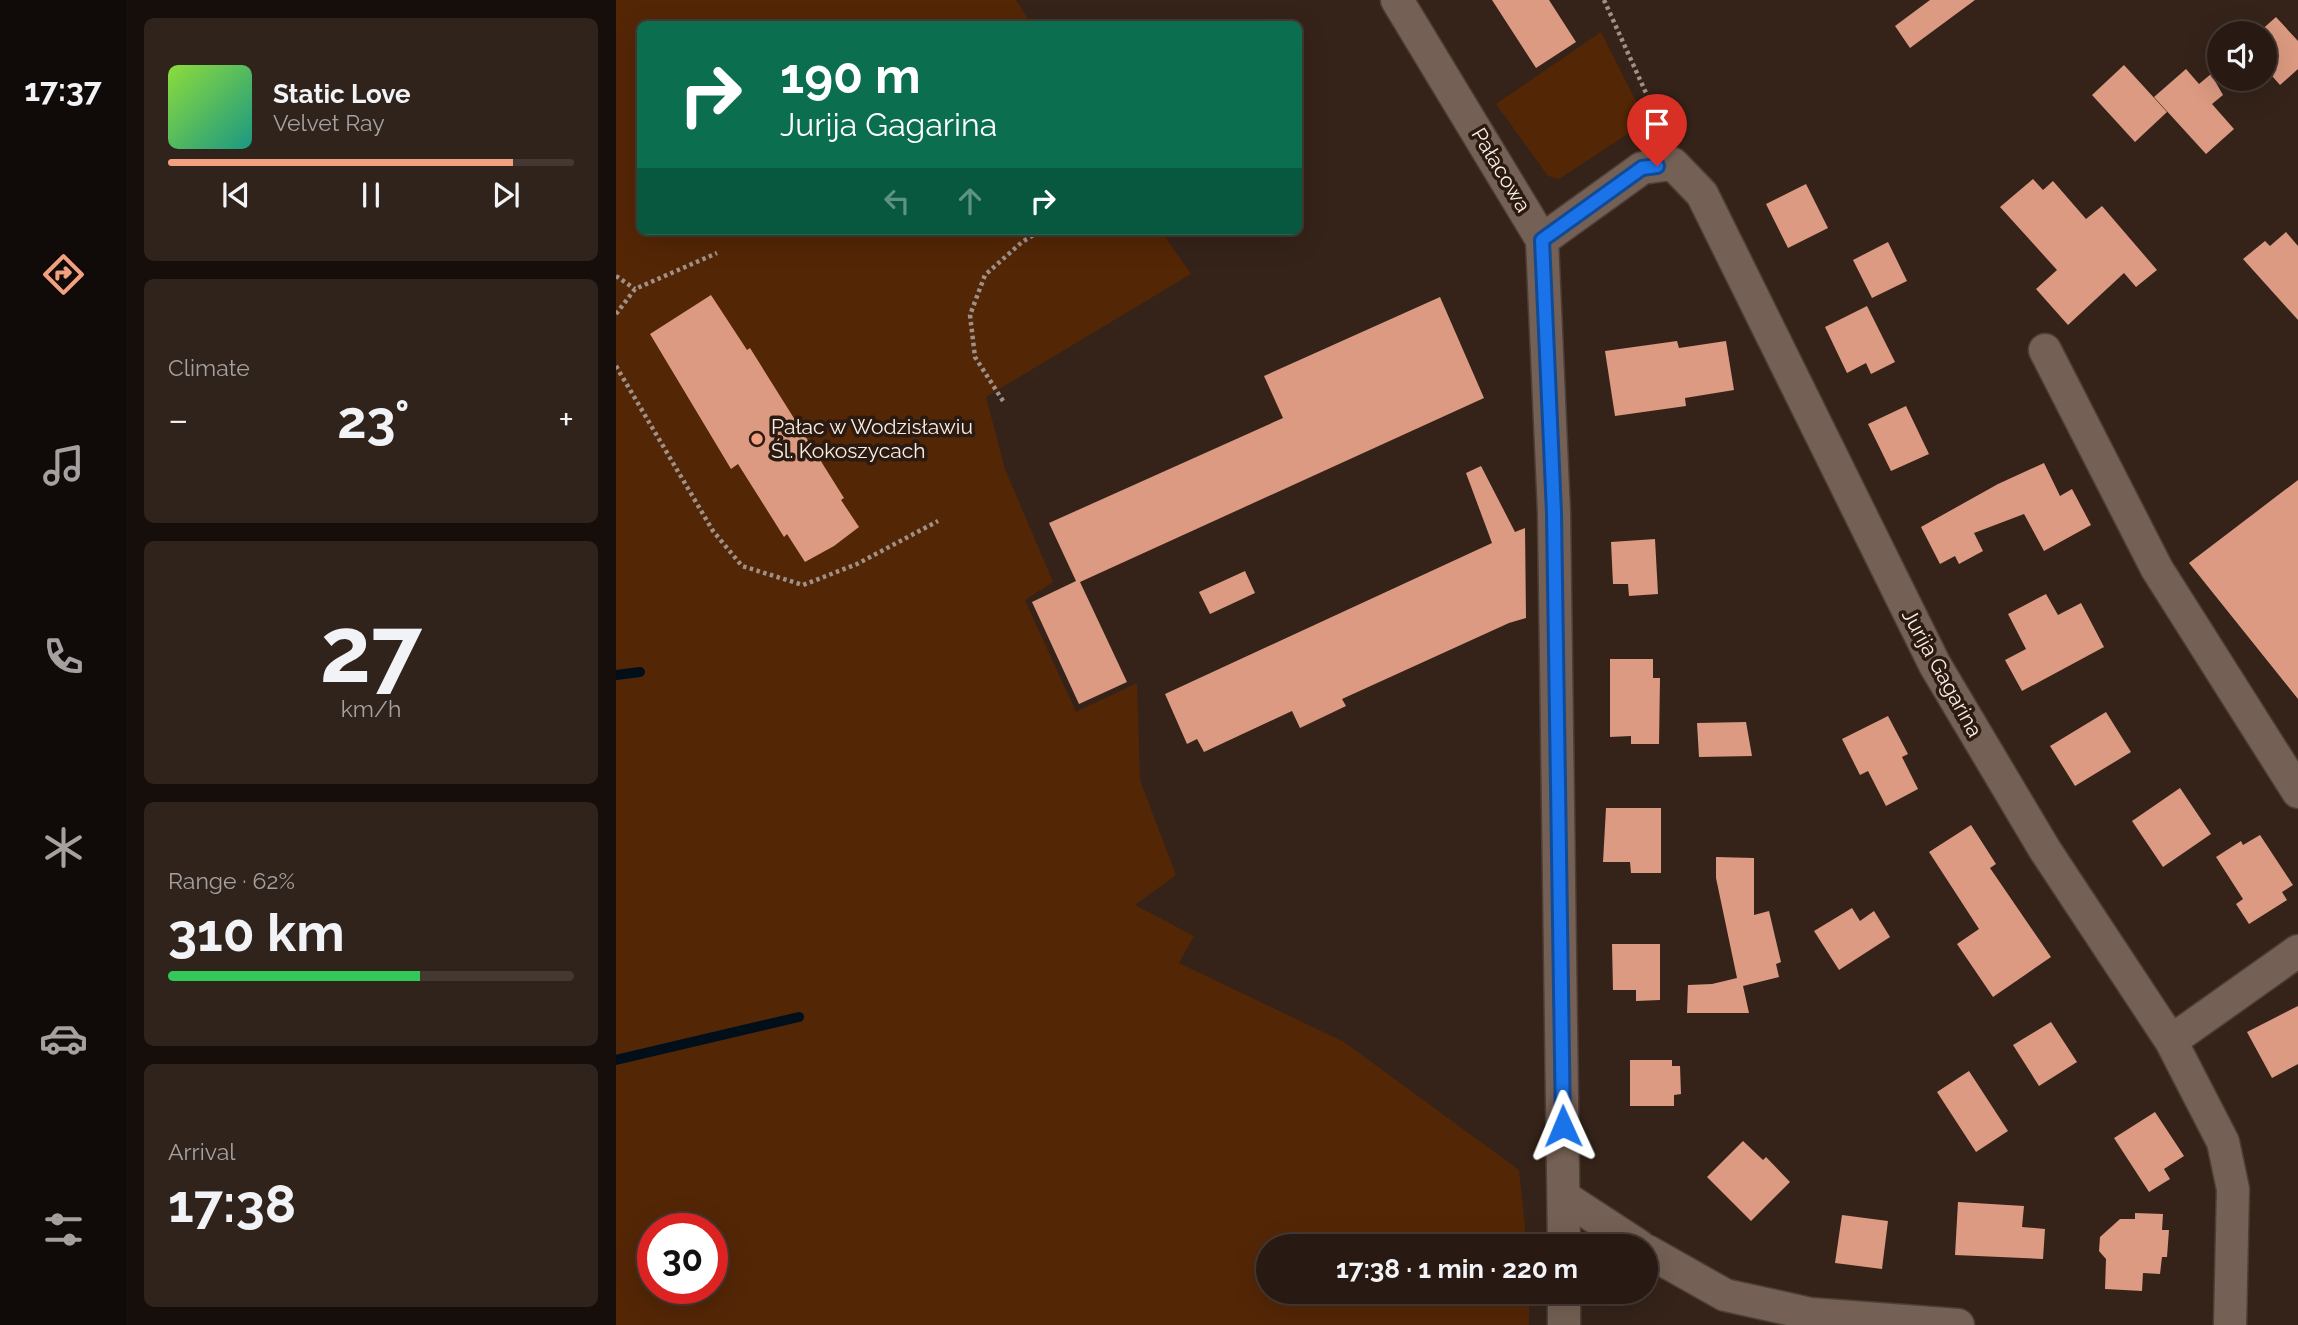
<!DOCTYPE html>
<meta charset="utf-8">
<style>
body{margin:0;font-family:Raleway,sans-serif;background:#30231c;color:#f1f3f6;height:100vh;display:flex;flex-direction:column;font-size:26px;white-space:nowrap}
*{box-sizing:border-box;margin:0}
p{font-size:23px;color:#a5a1a0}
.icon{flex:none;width:38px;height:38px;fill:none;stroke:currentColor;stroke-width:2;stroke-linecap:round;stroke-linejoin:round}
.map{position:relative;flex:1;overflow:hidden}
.drawer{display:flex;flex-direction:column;gap:18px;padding:18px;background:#160e0a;width:490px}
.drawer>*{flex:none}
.guide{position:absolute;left:21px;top:21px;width:665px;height:214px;border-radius:10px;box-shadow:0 7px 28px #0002,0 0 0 2px #443833;background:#0b6e4f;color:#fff;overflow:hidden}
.fabs{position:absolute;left:1591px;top:21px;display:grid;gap:14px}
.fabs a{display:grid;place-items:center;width:70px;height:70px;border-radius:50%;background:#281a13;box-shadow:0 7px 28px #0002,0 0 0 2px #443833;font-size:35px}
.speed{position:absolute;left:21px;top:1213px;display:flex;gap:14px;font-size:35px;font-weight:700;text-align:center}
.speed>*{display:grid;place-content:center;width:91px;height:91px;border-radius:50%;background:#281a13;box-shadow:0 7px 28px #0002,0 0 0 2px #443833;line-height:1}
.speed .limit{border:10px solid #d22;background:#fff;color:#111}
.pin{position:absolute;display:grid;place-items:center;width:60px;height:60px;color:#fff;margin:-72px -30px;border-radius:50% 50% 50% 0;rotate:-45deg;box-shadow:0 0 7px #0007}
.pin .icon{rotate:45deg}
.me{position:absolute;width:77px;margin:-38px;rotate:359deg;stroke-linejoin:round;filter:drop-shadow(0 0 5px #0008)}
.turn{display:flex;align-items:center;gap:24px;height:147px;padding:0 28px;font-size:32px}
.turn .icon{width:91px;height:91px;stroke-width:2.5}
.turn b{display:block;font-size:49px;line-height:60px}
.lanes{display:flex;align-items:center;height:66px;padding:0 28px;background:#0003;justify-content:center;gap:35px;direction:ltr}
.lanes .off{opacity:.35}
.big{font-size:52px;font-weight:700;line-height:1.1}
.drawer .card{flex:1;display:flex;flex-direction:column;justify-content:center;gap:10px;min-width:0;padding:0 24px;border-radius:10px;background:#30231c}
.drawer .dial{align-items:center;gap:0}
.dial b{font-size:91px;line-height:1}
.song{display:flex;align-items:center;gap:21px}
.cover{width:84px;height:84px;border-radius:10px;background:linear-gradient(135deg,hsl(90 70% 55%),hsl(170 70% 35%))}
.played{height:7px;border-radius:4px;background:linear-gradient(90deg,#f2a080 85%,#443833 85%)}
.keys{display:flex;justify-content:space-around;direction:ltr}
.heat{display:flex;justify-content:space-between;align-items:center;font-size:38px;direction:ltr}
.charge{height:10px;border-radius:5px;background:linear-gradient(90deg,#34c759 62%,#443833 0)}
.trip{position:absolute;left:640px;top:1234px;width:402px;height:70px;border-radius:35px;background:#281a13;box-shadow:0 7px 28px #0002,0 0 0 2px #443833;font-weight:700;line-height:70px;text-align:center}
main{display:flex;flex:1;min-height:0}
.dock{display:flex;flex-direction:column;width:126px;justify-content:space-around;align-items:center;background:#100a08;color:#a5a1a0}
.dock .icon{width:49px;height:49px}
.dock .active{color:#f2a080}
.dock b{font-size:32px;color:#f1f3f6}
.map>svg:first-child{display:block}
</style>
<main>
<nav class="dock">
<b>17:37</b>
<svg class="icon active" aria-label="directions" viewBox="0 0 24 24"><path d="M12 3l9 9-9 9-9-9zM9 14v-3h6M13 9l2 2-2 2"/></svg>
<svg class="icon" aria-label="music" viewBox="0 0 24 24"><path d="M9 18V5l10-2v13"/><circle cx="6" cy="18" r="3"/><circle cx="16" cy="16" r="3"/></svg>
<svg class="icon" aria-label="phone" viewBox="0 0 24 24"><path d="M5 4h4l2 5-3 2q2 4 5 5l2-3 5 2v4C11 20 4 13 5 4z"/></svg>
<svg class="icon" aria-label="climate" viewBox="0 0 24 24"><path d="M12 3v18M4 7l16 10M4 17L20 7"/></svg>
<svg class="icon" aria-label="car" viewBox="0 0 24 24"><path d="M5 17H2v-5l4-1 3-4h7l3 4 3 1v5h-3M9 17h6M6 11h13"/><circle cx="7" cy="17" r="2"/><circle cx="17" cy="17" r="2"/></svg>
<svg class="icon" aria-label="filters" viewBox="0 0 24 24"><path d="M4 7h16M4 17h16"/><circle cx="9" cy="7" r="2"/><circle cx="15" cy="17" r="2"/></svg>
</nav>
<section class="drawer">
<div class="card">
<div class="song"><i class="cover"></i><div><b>Static Love</b><p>Velvet Ray</p></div></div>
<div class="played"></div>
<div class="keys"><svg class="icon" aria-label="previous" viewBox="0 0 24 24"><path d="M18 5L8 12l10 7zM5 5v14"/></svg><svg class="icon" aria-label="pause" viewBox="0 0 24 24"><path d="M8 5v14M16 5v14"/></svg><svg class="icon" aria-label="next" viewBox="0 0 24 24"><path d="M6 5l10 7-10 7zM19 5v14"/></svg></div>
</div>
<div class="card"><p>Climate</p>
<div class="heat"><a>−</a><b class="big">23°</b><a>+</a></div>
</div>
<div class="card dial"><b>27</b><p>km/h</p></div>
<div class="card"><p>Range · 62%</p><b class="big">310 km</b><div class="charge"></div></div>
<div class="card"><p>Arrival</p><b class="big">17:38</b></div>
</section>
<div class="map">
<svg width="1682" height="1325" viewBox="0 0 1682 1325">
<rect width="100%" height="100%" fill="#352319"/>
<path fill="#532606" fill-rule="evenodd" d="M0,0H400L415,24H24V231H545L575,274L370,397L389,469L437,582L409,600L460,712L521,683L524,780L560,875L519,905L578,936L563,963L728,1042L903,1170L911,1246H653V1292H913V1325H0ZM37,1228H96V1288H37Z
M985,32L1020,101L1013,133L943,179L932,176L880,104Z"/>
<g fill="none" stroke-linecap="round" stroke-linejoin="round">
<path stroke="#000f1a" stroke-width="10" d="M0,675L24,672
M0,1060L183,1017"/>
</g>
<path fill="#db9a81" d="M876,0H933L960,42L920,68Z
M1314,0H1359L1294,48L1279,26Z
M1660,17L1682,41V69L1664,85L1648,67V33H1642Z
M1508,65L1551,112L1519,142L1476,95Z
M1570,69L1583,84L1595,74L1607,95L1596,104L1618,129L1590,154L1538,97Z
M1417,179L1427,190L1437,181L1470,219L1486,206L1541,270L1520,287L1508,273L1452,325L1420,289L1441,270L1384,207Z
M1190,184L1212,228L1172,248L1150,204Z
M1670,232L1682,246V320L1627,259L1649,241L1654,246Z
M1272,242L1291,281L1256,298L1237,260Z
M95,295L131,350L134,348L228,498L225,500L243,527L218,546L189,562L171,534L168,537L122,464L115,469L34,334Z
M824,297L868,398L464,582L511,682L463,704L416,602L460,581L433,523L667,418L648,376Z
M1251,306L1279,362L1255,374L1250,363L1231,373L1209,327Z
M1061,341L1063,348L1110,341L1118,390L1069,398L1070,406L999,416L989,351Z
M1290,406L1313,454L1275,471L1252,424Z
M1428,463L1444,496L1456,489L1475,525L1428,551L1408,514L1358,533L1367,551L1343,564L1339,556L1324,564L1305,527L1382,484Z
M865,466L899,532L909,528L910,618L893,623L726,699L730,706L684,728L676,711L588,752L581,739L571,744L549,694L876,543L850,473Z
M1682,480V699L1573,563Z
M1039,539L1042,594L1013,596L1012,584H997L995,542Z
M629,571L639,593L594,614L583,592Z
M1430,594L1442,615L1465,603L1488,647L1406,691L1389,660L1410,649L1392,614Z
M994,659H1037V678H1044L1043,744H1015V736L994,737Z
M1490,712L1515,752L1459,786L1434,746Z
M1272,716L1292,754L1286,757L1302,789L1270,806L1252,771L1244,775L1226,739Z
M1130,722L1136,756L1083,757L1081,723Z
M1564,788L1595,834L1547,867L1516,821Z
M990,808H1045V873H1015L1014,862H987Z
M1355,825L1380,864L1374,868L1435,957L1377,997L1341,944L1363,929L1313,852Z
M1644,835L1677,885L1666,892L1671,900L1633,924L1620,904L1627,899L1600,857L1625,841L1627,845Z
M1100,857L1138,858V915L1153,911L1165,962L1160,964L1163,977L1127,986L1133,1013H1071L1072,985L1096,984L1121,978L1100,878Z
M1236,908L1244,921L1258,911L1274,937L1223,970L1198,931Z
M996,944H1044V1000L1020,1001V990H997Z
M1682,1006V1064L1656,1078L1631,1032Z
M1435,1022L1461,1062L1423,1086L1397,1045Z
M1014,1060H1056V1066H1064L1065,1094L1058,1095V1106H1014Z
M1353,1071L1392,1131L1360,1152L1321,1092Z
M1539,1112L1568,1156L1548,1169L1554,1179L1533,1192L1498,1138Z
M1127,1141L1147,1160L1150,1157L1174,1182L1135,1221L1091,1177Z
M1342,1202L1408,1206L1406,1227L1429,1229L1427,1259L1339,1255Z
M1519,1213L1547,1214L1546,1230H1553L1551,1257H1546L1544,1274L1527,1273L1526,1291L1489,1289L1490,1259L1483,1251L1484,1237L1504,1219H1519Z
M1226,1215L1272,1221L1266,1269L1219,1263Z"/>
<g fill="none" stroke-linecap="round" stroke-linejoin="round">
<defs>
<path id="minor" d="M781,0L926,240L938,513L948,1246
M926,240L1026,168L1057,164L1086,194L1319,665L1429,850L1555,1041L1607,1142L1617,1189L1614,1325
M1429,350L1541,569L1682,792
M1555,1041L1682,951
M948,1197L1023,1246
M1031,1251L1109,1295L1195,1314L1342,1325
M948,1292V1325"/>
</defs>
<use href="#minor" stroke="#4d3e36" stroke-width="35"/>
<path stroke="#9f9088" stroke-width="4.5" stroke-dasharray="3.5 3.5" stroke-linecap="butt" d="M988,0L1044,124L1055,133
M0,276L19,289
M0,314L19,289L101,253
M0,366L97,531L126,566L187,585L241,564L322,521
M387,401L359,357L354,315L369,275L406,242L424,231"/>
<use href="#minor" stroke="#746054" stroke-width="32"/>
</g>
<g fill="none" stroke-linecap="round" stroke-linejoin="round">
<defs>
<path id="route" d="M947,1126L938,513L926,240L1026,168L1041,166"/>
</defs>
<use href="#route" stroke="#114b97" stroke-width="18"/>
<use href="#route" stroke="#1a73e8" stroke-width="12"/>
</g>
<circle fill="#f2a080" stroke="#2b1a10" stroke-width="2.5" cx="141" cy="439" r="7"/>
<g text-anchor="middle" stroke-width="7" stroke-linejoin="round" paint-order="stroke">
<g font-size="21" fill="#f9ede6" stroke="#2b1a10">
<text transform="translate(885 170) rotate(59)" y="7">Pałacowa</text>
<text transform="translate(1326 673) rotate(61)" y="7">Jurija Gagarina</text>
</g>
<g font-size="21" fill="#f9ede6" stroke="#2b1a10" text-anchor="start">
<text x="155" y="434">Pałac w Wodzisławiu<tspan x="155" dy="24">Śl. Kokoszycach</tspan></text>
</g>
</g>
</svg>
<div class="fabs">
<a><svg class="icon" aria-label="sound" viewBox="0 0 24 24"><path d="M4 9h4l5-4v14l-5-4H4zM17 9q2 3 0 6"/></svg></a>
</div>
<div class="speed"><div class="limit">30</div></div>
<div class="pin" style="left:1041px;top:166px;background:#d93025"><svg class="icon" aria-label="arrive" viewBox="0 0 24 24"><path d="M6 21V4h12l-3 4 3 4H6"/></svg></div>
<svg class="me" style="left:947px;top:1126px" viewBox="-20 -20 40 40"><path d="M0-17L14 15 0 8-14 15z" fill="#1a73e8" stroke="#fff" stroke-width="4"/></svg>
<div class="trip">17:38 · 1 min · 220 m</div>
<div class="guide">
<div class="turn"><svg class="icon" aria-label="right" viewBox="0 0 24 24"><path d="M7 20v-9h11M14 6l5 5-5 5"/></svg><div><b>190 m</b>Jurija Gagarina</div></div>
<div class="lanes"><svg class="icon off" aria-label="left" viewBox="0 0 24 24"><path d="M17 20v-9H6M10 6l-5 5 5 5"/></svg><svg class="icon off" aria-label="ahead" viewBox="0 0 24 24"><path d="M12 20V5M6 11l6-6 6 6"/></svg><svg class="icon" aria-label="right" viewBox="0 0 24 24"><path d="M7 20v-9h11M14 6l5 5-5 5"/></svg></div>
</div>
</div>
</main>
